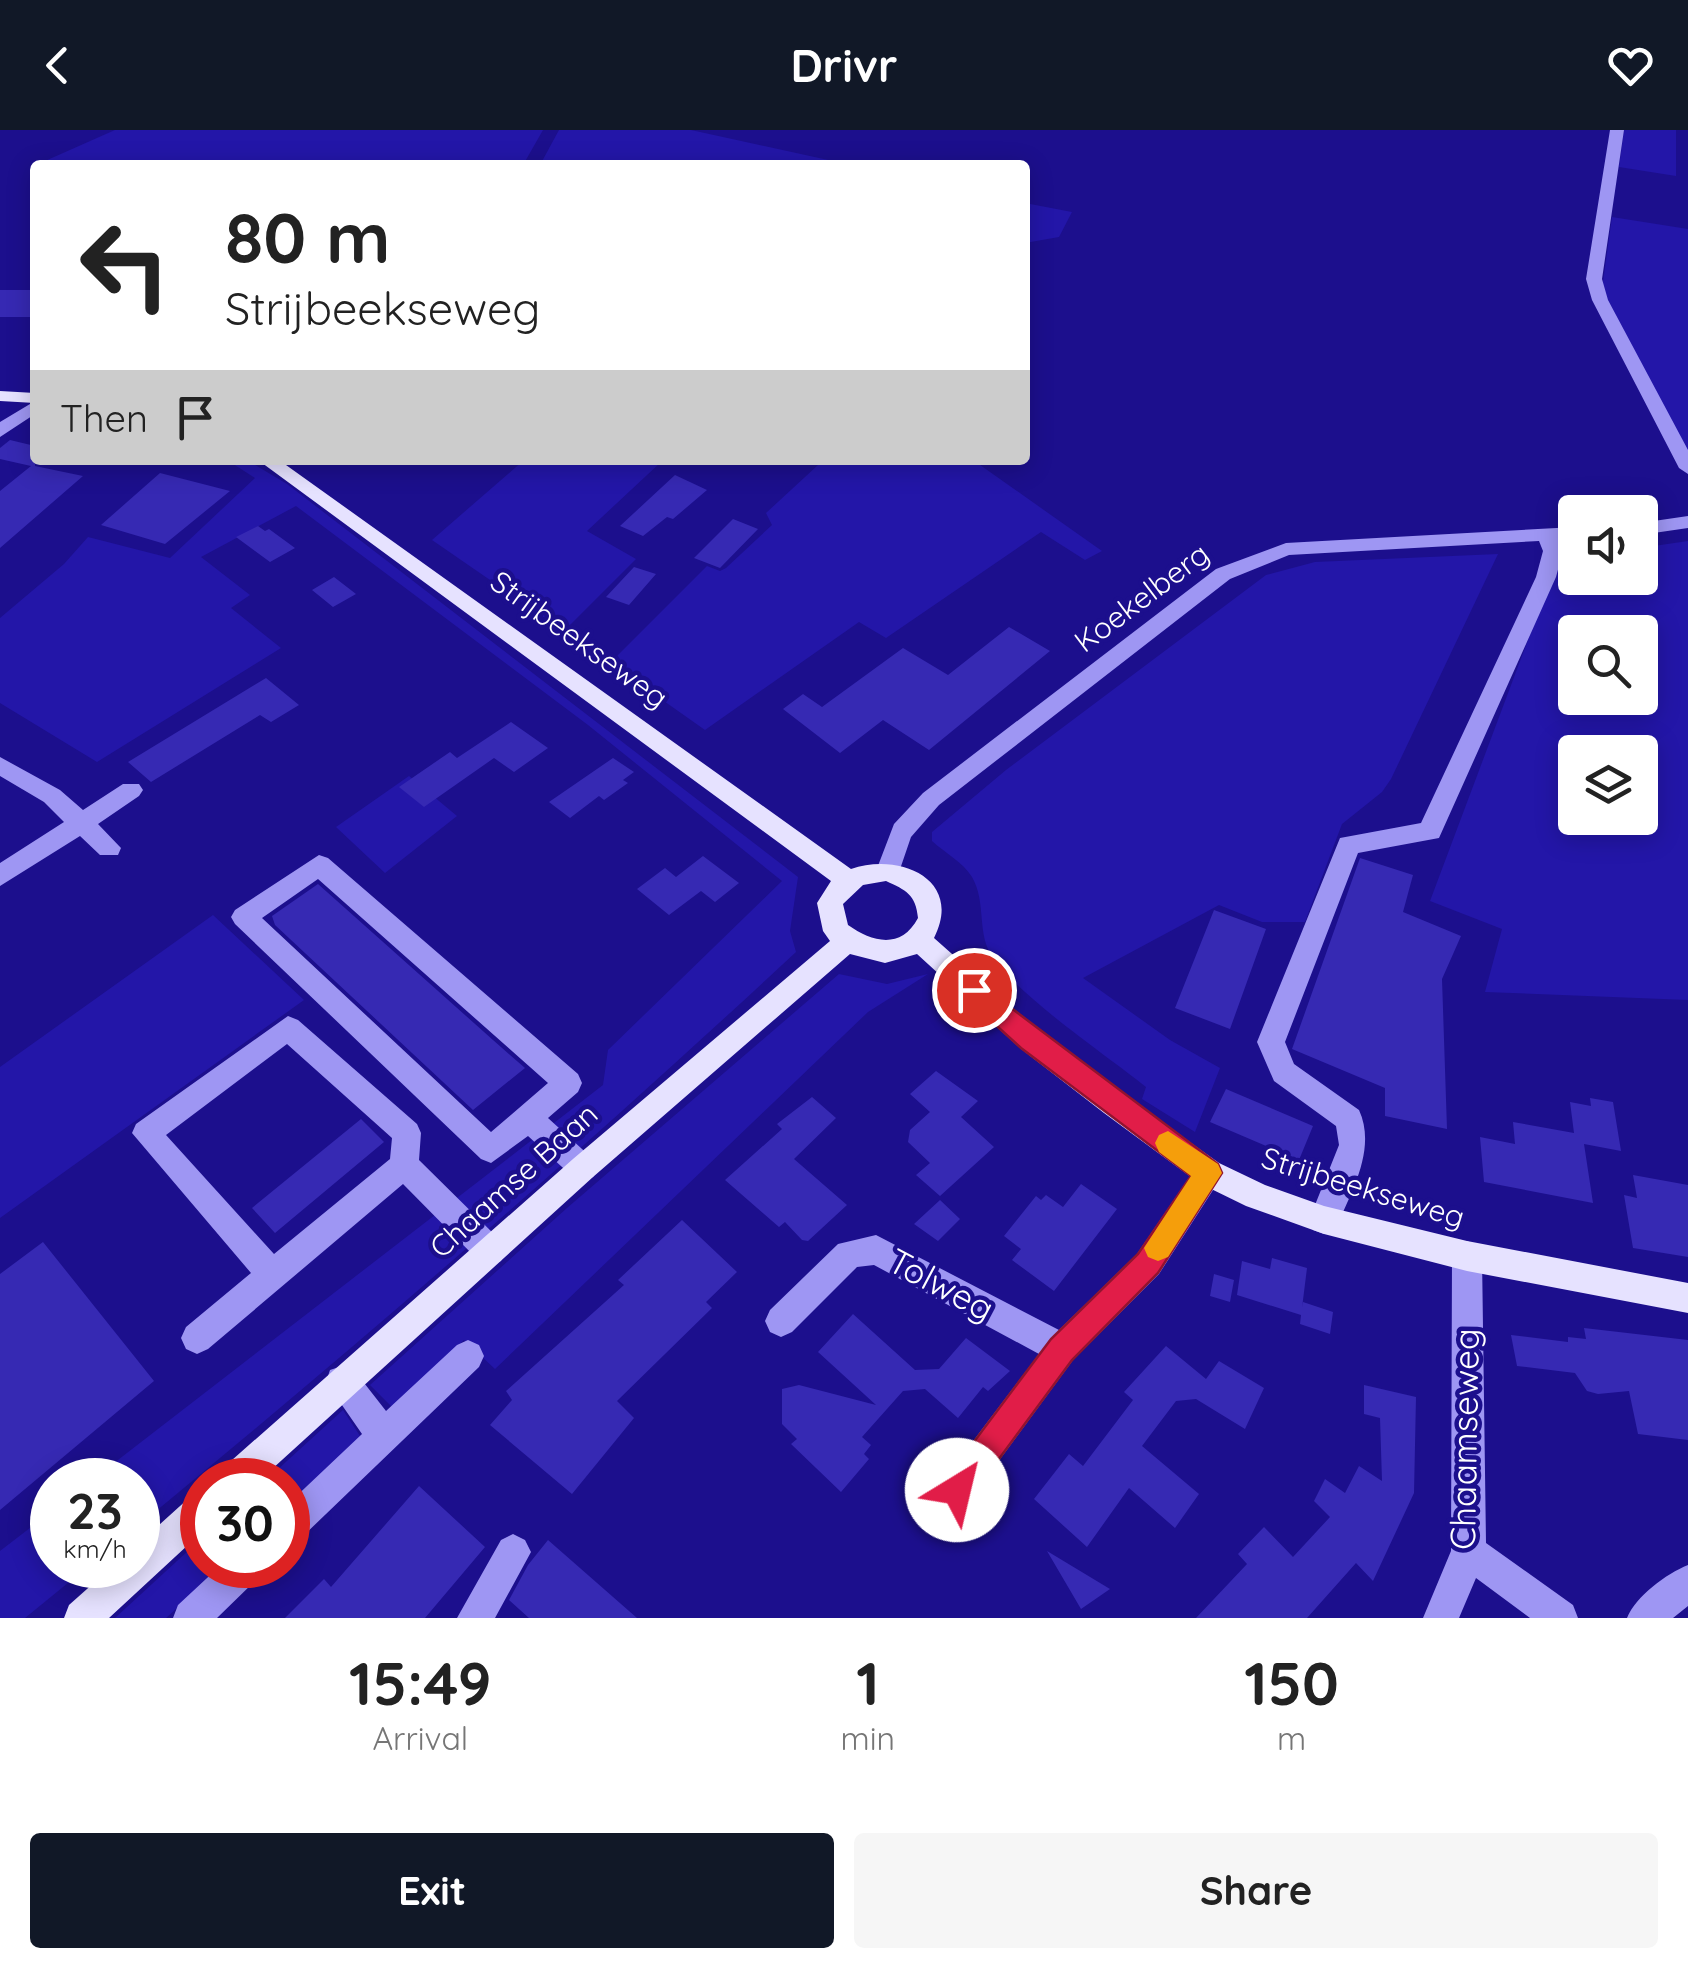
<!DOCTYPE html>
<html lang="en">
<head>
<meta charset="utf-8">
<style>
  body { margin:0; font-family:Quicksand,sans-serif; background:#f6f6f6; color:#222; height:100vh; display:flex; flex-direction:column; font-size:38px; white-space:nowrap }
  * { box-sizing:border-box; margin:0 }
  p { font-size:32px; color:#767676 }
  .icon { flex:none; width:55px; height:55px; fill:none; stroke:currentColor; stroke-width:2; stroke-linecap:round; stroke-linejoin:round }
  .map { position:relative; height:1488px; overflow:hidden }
  .details { display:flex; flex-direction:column; background:#fff; flex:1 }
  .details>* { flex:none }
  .top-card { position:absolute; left:30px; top:30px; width:1000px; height:305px; border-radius:10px; box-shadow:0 5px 25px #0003; background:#fff; color:#222; overflow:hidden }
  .buttons { position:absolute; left:1558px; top:365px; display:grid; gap:20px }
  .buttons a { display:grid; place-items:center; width:100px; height:100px; border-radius:10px; background:#fff; box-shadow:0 5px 25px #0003; font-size:50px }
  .speed { position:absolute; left:30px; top:1328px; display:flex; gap:20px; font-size:50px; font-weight:700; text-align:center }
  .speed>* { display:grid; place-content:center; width:130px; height:130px; border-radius:50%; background:#fff; box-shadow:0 5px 25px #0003; line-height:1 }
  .speed small { font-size:25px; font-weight:400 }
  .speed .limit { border:15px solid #d22; background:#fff; color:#111 }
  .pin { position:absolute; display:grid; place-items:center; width:85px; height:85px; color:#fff; margin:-42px; border:5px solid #fff; border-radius:50%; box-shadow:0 2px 10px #0007 }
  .me { position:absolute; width:110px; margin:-55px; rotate:36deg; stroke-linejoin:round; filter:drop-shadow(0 0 8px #0008) }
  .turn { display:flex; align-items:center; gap:35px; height:210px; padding:0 30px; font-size:45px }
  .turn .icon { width:130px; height:130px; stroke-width:2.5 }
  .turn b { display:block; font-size:70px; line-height:85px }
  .then { display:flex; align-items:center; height:95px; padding:0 30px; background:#0003; gap:20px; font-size:38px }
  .eta { display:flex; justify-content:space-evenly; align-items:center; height:170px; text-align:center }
  .eta b { font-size:60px; font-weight:700; line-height:70px }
  .primary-button { display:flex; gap:20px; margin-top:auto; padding:20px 30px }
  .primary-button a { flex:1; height:115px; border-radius:10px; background:#111827; color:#fff; font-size:40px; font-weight:700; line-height:115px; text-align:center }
  .primary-button a+a { background:#f6f6f6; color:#222 }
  header { display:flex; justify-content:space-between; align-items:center; height:130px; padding:0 30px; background:#111827; color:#fff; font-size:45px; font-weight:700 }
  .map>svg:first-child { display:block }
  .green { fill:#2316a8; fill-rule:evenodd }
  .building { fill:#3629b3 }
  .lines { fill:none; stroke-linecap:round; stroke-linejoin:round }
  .minor { fill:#9e96f3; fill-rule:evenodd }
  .major { fill:#e6e2ff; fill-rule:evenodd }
  .route { fill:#e11d48; stroke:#92132f; stroke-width:2.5 }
  .slow { fill:#f59e0b }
  .labels { text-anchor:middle; stroke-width:9; stroke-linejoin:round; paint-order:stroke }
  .street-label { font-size:30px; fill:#fff; stroke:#1c0f8d }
  .near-street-label { font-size:35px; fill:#fff; stroke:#1c0f8d }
</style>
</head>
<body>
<header><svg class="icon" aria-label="back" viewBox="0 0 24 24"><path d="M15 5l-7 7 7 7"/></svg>Drivr<svg class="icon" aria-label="heart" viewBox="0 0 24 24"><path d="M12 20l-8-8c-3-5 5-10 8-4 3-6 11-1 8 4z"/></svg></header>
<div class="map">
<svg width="1688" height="1488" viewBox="0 0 1688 1488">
  <rect width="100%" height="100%" fill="#1c0f8d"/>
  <path class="green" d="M115 0H543L523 35H36Z
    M559 0H691L851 35H540Z
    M1624 0H1676V46L1619 37Z
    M1025 73 1072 82 1059 107 1025 113Z
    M1612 87 1688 99V323L1602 159Z
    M227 330H247L287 354 798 747 790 801 796 822C582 1021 363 1211 138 1396V1350H92L603 955 608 920 782 751 588 595 296 376 201 427 250 465 231 478 281 518 97 632 0 573V488L64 434 88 407 170 428 255 348Z
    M524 330H714L661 332 587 401 636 429 564 501 432 410Z
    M845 330H973L1102 421 1085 430 1041 402 886 508 859 492 705 600 610 533 707 436 720 441 726 438 772 395 766 383 818 335Z
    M1688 411V870L1485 862 1502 799 1430 771 1561 422 1575 421V448H1640V418ZM1575 502H1640V568H1575ZM1575 622H1640V688H1575Z
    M1498 424 1391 649 1382 662 1342 694 1305 792H1262L1219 775 1083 848 1170 910 1220 938 1195 1002 1142 969 1146 957C1106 925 1020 867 993 828 976 804 987 773 972 747 963 732 945 723 932 711V702L1006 640 1266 445 1315 432Z
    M409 646 457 686 385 743 336 697Z
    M213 785 304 870 0 1088V937Z
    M839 844 887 854 928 844 868 882 495 1239 464 1210 393 1278 370 1255 567 1078Z
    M343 1280 362 1309 288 1377V1350H266Z
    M52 1381V1435H90L25 1488H0V1421Z
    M202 1408V1435H224L166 1488H115Z"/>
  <path class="building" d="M0 160H35V187H0Z
    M10 310 35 316V336L83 346 0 418V361L31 336 0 329V318Z
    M160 343 230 361 165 414 101 395Z
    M675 345 707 360 673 389 667 387 643 406 620 396Z
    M733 389 758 399 720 438 694 428Z
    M258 396 265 401 269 399 295 418 270 432 236 407Z
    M634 437 656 444 629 475 606 467Z
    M334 447 356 464 333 477 312 460Z
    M1009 497 1050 521 929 620 883 590 840 623 783 579 803 564 822 577 903 518 948 545Z
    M266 548 299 575 271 592 260 585 151 652 128 632Z
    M511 592 548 618 514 642 494 628 424 677 399 657 450 622 457 628Z
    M613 628 634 642 623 650 628 653 604 670 599 666 570 688 549 672Z
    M703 726 739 753 715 772 701 761 669 785 637 759 665 738 676 747Z
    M1360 728 1413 745 1403 782 1461 806 1442 849 1447 999 1385 986V958L1292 919Z
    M318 754 493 910 525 938 473 980 275 795 272 786Z
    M1214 780 1266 799 1230 899 1175 878Z
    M936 941 978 971 961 987 994 1017 940 1066 916 1045 930 1033 908 1012 910 1000 930 982 910 964Z
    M1226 959 1313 996 1299 1030 1210 992Z
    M812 967 836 988 794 1029 847 1075 808 1111 802 1110 785 1092 779 1097 725 1050 782 999 777 994Z
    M1590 968 1613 972 1621 1021 1584 1014 1593 1073 1484 1052 1480 1007 1515 1014 1513 992 1574 1003 1570 972 1591 976Z
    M361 989 384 1012 275 1103 252 1078Z
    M1633 1045 1688 1055V1127L1633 1118 1624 1065 1637 1068Z
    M1081 1054 1117 1079 1054 1161 1012 1130 1021 1119 1004 1106 1036 1066 1041 1070 1046 1065 1063 1077Z
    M940 1070 960 1089 938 1111 914 1094Z
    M682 1090 737 1142 706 1172 712 1178 617 1271 634 1288 572 1364 490 1295 512 1270 506 1261 624 1155 618 1150Z
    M43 1112 154 1251 0 1380V1144Z
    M1272 1128 1307 1138 1302 1178 1303 1172 1333 1182 1330 1204 1300 1194 1301 1185 1237 1165 1242 1131 1270 1139Z
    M1214 1144 1234 1150 1230 1172 1210 1166Z
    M853 1184 915 1240 939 1239 966 1208 1010 1241 988 1261 983 1257 958 1288 925 1259 903 1261 862 1307 871 1315 864 1324 869 1329 841 1362 791 1314 797 1309 782 1294V1259L799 1255 876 1275 818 1222Z
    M1584 1198 1688 1210V1310L1638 1304 1629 1261 1598 1264 1587 1261 1575 1243 1517 1236 1511 1205 1568 1212V1207L1586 1209Z
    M1166 1216 1206 1249 1219 1231 1264 1258 1245 1299 1196 1269 1176 1271 1142 1316 1199 1364 1175 1398 1129 1358 1087 1417 1034 1369 1069 1324 1083 1336 1133 1270 1124 1262Z
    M1364 1255 1416 1267 1414 1363 1373 1451 1356 1433 1307 1488H1196L1247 1434 1238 1424 1264 1397 1293 1427 1330 1387 1314 1371 1325 1349 1345 1363 1359 1336 1382 1351 1380 1288 1364 1284Z
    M419 1356 485 1417 425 1488H285L324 1449 331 1457Z
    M548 1410 637 1488H529L509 1470 528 1435Z
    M1047 1421 1110 1459 1081 1479Z"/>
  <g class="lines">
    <path class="minor" d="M1610 0H1624L1602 149 1608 170 1688 320V344L1679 338 1592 170 1586 149Z
      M35 271V284L0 307V292Z
      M1688 386V398L1640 405V393Z
      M1575 397V409L1559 410 1563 421 1556 447 1439 708 1358 723 1285 912 1294 934 1359 980C1377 1019 1351 1063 1335 1100L1324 1104 1313 1100 1309 1090 1339 1015 1336 996 1274 951 1257 912 1340 708 1421 693 1536 447 1543 421 1539 411 1289 425 1230 449 939 675 911 707 897 748H879L876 741 894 694 923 663 1216 439 1286 413Z
      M0 627 60 660 83 680 123 654H139L143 660 139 666 98 694 121 718 118 725H100L80 706 0 756V733L64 692 44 672 0 646Z
      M319 725 328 728 578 944 582 953 578 962 548 988 593 1029 598 1038 593 1047 583 1051 573 1047 528 1006 491 1033 481 1029 235 794 231 787 235 780ZM318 749 548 953 491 1002 262 788Z
      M288 886 298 890 417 994 421 1003 419 1030 501 1111 505 1121 501 1131 490 1136 479 1131 403 1054 208 1219 197 1224 186 1219 181 1208 186 1197 251 1143 132 1003 136 994ZM287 914 392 1008 390 1029 274 1124 166 1005Z
      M1209 1030 1219 1033 1224 1043 1159 1144 1073 1230 948 1400 936 1405 924 1400 919 1388 924 1376 1039 1224 874 1135 857 1137 792 1202 781 1207 770 1202 765 1191 770 1180 838 1114 876 1105 1059 1200 1137 1124 1199 1033Z
      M1467 1111 1478 1116 1482 1126 1486 1413 1573 1475 1578 1488H1530L1476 1448 1459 1488H1423L1451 1421 1452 1126 1456 1116Z
      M468 1210 479 1215 484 1226 479 1237 300 1409 288 1414V1374L362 1304 326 1252 330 1240 342 1236 354 1240 386 1281 457 1215Z
      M513 1404 525 1410 531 1422 495 1488H457L501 1410Z
      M221 1435H265L259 1447 217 1488H173L178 1475Z
      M1688 1435V1476L1673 1488H1627C1636 1466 1666 1444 1688 1435Z"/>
    <path class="major" d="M0 261 35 263V273L0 271Z
      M258 330H279L851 739C899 722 964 749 934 808L1040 902 1124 965 1219 1033 1265 1055 1324 1076 1467 1111 1688 1153V1183L1467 1141 1324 1104 1246 1076 1199 1053 1104 983 1020 918 917 824 885 833 850 824 593 1047 260 1350H218L223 1338 573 1029 830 811 823 801 817 773 831 751ZM886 751C906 760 916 765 918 788 901 820 872 812 848 795L843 774 863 755Z
      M202 1362V1402L109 1488H64L69 1475 114 1435H138V1414L190 1367Z"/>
  </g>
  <path class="route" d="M974 850 1218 1034 1222 1043 1158 1143 1072 1230 968 1371 957 1376 946 1371 942 1360 946 1349 1051 1209 1138 1124 1191 1046 1021 918 965 867 962 860 965 853Z"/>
  <path class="slow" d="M1168 1001 1218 1034 1222 1043 1168 1127 1158 1131 1148 1127 1144 1118 1191 1046 1159 1022 1155 1013 1159 1005Z"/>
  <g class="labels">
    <g class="street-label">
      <text transform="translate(1142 468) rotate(-37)" y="10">Koekelberg</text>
      <text transform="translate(579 510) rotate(36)" y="10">Strijbeekseweg</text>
      <text transform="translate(514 1051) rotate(-42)" y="10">Chaamse Baan</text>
      <text transform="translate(1363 1058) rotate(17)" y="10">Strijbeekseweg</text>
    </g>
    <g class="near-street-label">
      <text transform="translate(941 1155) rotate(28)" y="12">Tolweg</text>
      <text transform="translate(1465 1309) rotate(-89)" y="12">Chaamseweg</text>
    </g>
  </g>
</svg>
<div class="buttons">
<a><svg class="icon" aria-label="sound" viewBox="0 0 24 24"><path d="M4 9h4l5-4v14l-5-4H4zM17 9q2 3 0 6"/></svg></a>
<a><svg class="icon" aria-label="search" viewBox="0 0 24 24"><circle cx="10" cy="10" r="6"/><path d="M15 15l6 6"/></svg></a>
<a><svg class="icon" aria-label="layers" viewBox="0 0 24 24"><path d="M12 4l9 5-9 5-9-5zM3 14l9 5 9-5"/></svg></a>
</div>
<div class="speed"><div>23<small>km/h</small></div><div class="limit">30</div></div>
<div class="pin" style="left:974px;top:860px;background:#d93025"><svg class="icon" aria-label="arrive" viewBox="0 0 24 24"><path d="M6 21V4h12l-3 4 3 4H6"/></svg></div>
<svg class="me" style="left:957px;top:1360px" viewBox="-20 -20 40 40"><circle r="19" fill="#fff"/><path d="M0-13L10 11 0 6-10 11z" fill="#e11d48"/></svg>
<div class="top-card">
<div class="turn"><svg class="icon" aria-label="left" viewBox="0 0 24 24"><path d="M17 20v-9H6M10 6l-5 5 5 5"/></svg><div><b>80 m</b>Strijbeekseweg</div></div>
<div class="then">Then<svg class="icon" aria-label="arrive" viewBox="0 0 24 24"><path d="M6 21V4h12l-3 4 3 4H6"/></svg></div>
</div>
</div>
<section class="details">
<div class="eta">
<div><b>15:49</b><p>Arrival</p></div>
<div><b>1</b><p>min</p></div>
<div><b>150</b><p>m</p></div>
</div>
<div class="primary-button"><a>Exit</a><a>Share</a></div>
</section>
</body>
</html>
